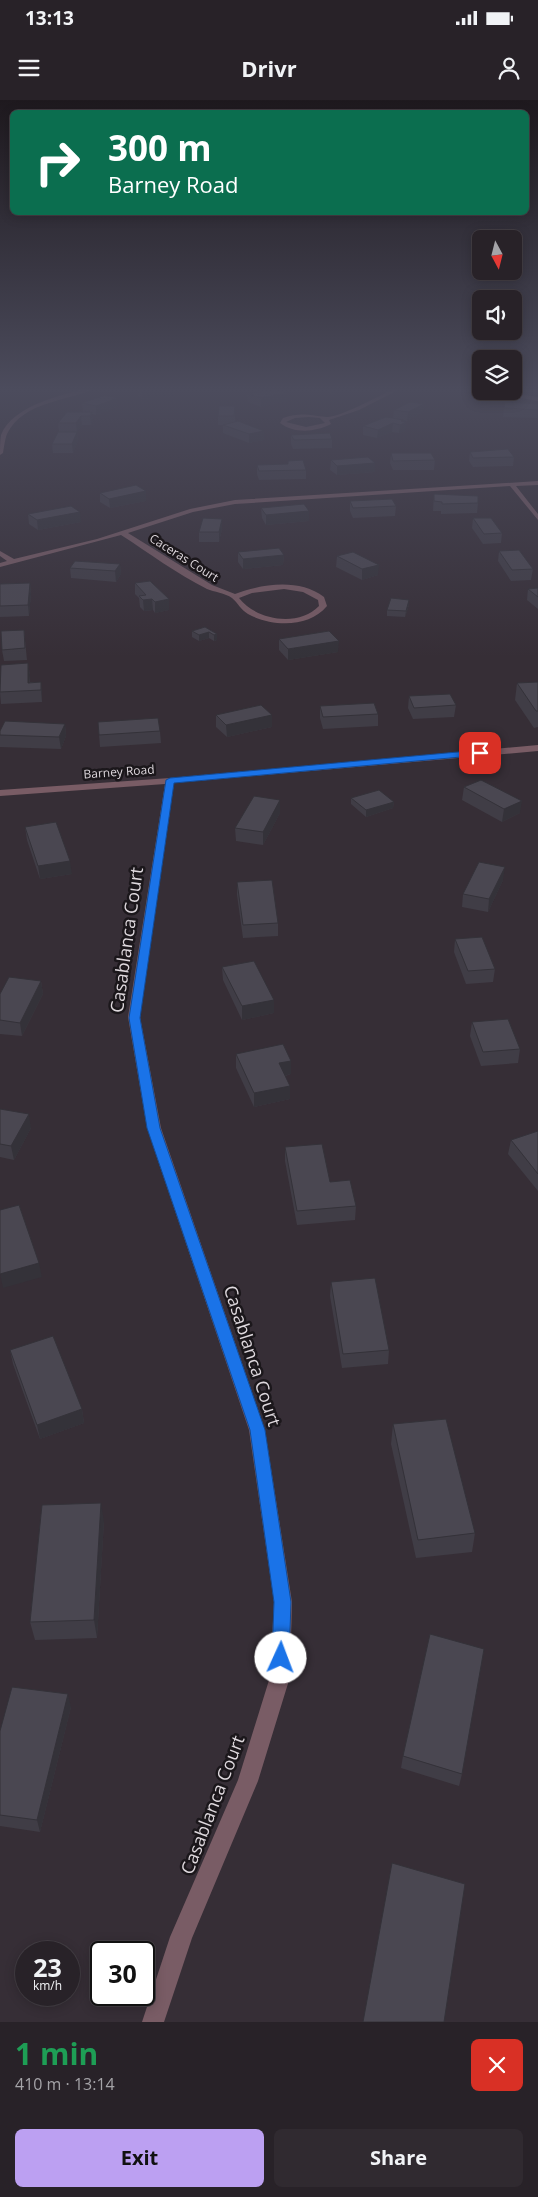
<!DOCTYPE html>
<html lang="en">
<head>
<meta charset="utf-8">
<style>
  body { margin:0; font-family:"Open Sans",sans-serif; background:#302a30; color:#f1f3f6; height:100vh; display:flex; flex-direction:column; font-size:19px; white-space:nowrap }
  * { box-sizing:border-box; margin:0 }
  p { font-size:16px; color:#a5a4a8 }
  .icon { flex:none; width:28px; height:28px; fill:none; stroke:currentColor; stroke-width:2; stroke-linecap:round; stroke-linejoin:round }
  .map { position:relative; height:1922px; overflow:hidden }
  .panel { display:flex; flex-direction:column; background:#282228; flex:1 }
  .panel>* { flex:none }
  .guide { position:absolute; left:10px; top:10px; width:519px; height:105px; border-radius:8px; box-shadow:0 2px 12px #0003,0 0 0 1px #443f45; background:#0b6e4f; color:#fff; overflow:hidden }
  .needle { width:32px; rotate:173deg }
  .tools { position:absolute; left:472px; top:130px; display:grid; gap:10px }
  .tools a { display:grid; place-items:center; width:50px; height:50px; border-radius:8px; background:#282228; box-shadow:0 2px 12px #0003,0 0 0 1px #443f45; font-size:25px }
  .speed { position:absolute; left:15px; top:1841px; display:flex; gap:10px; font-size:25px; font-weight:700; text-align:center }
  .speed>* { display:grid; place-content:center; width:65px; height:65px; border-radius:50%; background:#282228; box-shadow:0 2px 12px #0003,0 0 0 1px #443f45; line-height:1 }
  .speed small { font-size:12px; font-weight:400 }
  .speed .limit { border:2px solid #111; border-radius:8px; background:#fff; color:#111 }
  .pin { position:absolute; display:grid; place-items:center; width:42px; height:42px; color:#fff; margin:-21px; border-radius:10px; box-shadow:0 2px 8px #0006 }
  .me { position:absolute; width:55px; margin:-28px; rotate:2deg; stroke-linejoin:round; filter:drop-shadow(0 0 4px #0008) }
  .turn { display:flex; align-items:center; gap:18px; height:105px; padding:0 15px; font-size:22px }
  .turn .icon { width:65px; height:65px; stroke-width:2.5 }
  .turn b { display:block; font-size:35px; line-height:42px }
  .round { display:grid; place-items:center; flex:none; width:52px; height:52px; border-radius:8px; background:#302a30 }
  .head { display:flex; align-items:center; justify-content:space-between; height:85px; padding:0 15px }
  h1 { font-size:30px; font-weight:700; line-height:38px; color:#1e9e55 }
  .cta { display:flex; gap:10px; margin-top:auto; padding:10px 15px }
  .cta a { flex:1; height:58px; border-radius:8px; background:#bca0f2; color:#111; font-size:20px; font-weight:700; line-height:58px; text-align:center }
  .cta a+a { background:#302a30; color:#f1f3f6 }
  .status { display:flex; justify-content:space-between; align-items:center; height:35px; padding:0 25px; background:#282228; direction:ltr }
  .status svg { height:14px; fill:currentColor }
  header { display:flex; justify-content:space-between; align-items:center; height:65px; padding:0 15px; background:#282228; font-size:22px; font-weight:700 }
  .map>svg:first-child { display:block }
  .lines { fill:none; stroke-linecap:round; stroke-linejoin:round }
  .street { fill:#795c65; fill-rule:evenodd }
  .wall { fill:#403d46 }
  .shaded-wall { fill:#343239 }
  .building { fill:#4a4751; stroke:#343239 }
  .route { fill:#1a73e8; stroke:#114b97 }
  .labels { text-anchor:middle; stroke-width:5; stroke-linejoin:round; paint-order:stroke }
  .far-street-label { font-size:12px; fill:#ded8dd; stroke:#1b171b }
  .near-street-label { font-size:18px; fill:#ded8dd; stroke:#1b171b }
</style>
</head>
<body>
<div class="status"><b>13:13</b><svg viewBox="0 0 49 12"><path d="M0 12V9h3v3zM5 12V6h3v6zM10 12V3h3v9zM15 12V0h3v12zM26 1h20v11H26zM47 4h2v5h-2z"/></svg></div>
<header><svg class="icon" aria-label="menu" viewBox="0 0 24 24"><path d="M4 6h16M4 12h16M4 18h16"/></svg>Drivr<svg class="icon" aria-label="person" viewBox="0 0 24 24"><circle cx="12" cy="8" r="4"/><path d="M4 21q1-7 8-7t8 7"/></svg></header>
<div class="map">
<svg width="538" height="1922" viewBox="0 0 538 1922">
  <rect width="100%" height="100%" fill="#362e36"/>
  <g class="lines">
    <path class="street" d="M88 288H97C69 301 23 301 7 334 5 339 4 347 3 353L0 355C0 349 0 341 1 335 12 306 61 295 88 288Z
      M395 288H402L359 310 329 320 331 324C316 332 294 334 280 323L283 318C301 312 308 315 326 317 336 319 384 294 395 288ZM309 317 320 318 325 323 306 327 286 322 295 318Z
      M462 288 481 289V291H496L538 297V301Z
      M538 381V385L516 386 538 414V420L510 386 235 404 193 412 128 433 212 485 235 494C262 484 299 478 324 497L327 506C309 528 272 527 248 514 241 510 238 503 232 498 225 493 214 492 207 489 177 474 149 453 121 435L0 467V463L7 461 0 456V451L14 459 97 439 190 409 235 400ZM284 489 303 492 318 500 319 506C299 527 257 521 239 498L252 493Z
      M538 645V651L174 683 140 917 161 1028 265 1330 292 1502 290 1577 258 1681 192 1838 164 1922H142L170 1837 238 1680 270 1577 274 1502 249 1330 147 1028 128 917 165 684 0 696V690L170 678Z"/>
  </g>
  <path class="wall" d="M138 288H175V296L142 299 138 295Z
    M317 288H345V292L331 294Z
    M287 293V301L261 307 248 302 247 294Z
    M82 303 119 306 96 315 92 314 93 321 91 325H82L77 332H59L58 323 83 312Z
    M424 304 423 312 407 321 398 319 403 320 405 331 399 333 392 332 377 338 363 335V326L393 318 394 310Z
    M235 306V322L264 340 249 343 223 333V325H218V316Z
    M504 308H538L537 318 503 317Z
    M77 332 78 341 73 353H53L52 344Z
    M291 335 332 339V348L293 349 291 344Z
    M470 352 514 357 513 366 473 367 469 361Z
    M391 353 435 360 434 370H393L390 363Z
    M331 360 375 363V372L337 375 330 370Z
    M288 361 306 370V379L259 380 257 374V365L288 364Z
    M100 393 146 401 110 408 100 402Z
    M434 394 478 403 477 413 441 414V411H433Z
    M350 401 396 406 395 416 353 418 350 411Z
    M261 408 309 421 266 425 262 418Z
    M28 414 81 422 38 430 29 424Z
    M473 418 502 433 501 443 483 444 472 428Z
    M222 419V429L219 442H199V432Z
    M499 451 533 469 531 480 511 481 498 461Z
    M238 452 284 455 283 465 243 469 238 462Z
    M337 456 378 475 362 480 336 467Z
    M120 464 121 474 116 482 71 478 70 468Z
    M30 483 31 494 29 516 0 517V484Z
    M135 483 169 499V510L155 513 153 510 144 511 140 507 139 498 135 494Z
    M538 488V509L527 500 528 489Z
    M409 505 405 517 387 516V510Z
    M205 527 217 534V540L214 541 209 538 199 541 192 537V531Z
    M24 530 27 560 4 561 2 550Z
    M279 539 338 552 288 560 279 550Z
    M28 563 30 575V582H41L42 594V602L1 604 0 592Z
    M538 582V627L534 628 515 600 517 583Z
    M409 596 456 605 454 617 413 619 408 608Z
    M320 606 378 614V626L323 629 320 618Z
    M216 615 272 627 227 637 216 627Z
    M98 622 160 631 161 643 100 647Z
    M65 624 66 636 61 649 0 647V631Z
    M464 687 520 713 502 722 462 700Z
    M351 698 394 702 393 708 366 717 351 704Z
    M280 713 263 745 236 741 235 728Z
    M25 727 72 774 40 779 27 740Z
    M503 780 488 812 462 807 463 794Z
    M237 782 278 823V836L243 838 237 795Z
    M455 839 495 869 493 882 466 884 454 852Z
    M222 867 274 913 242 920 223 880Z
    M41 881 43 894 22 936 0 934V894Z
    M472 922 520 949 518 963 481 966 470 936Z
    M236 954 291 961V974L285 976 290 999 254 1007 236 968Z
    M0 1009 31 1028 14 1060 0 1057Z
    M538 1031V1091L508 1054 511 1040Z
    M285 1047 330 1082 356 1106 355 1120 297 1125 285 1061Z
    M331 1182 389 1250 388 1264 342 1268 330 1196Z
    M10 1250 82 1309 84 1323 40 1339 13 1264Z
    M393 1324 475 1433 472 1452 416 1458 391 1344Z
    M104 1421 97 1538 35 1540 30 1522Z
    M71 1607 40 1732 0 1726V1631Z
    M403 1656 462 1674 459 1686 401 1668Z"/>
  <path class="shaded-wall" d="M167 288H175V296L142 299V291Z
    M202 288H235V291L202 293Z
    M331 288H345V292L331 294Z
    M287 293V301L261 307V298Z
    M118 298 119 306 96 315V306Z
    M424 304 423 312 407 321 408 312Z
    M92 312 93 321 91 325 90 316Z
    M81 316 82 325 77 332 76 323Z
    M403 320V323L406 322 405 331 399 333 400 325 401 321Z
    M393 323 392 332 377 338 378 330Z
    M264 331V340L249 343V334Z
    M77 332 78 341 73 353 72 344Z
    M375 363V372L337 375V366Z
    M146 391V401L110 408 109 399Z
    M309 411V421L266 425V415Z
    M80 412 81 422 38 430 37 420Z
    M222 419V429L219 442V432Z
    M284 455 283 465 243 469V459Z
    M120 464 121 474 116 482 115 471Z
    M379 465 378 475 362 480V469Z
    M30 483 31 494 29 516 28 505Z
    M152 499 153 510 144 511 143 500Z
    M169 499V510L155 513V502Z
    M409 500V505L405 517 406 511Z
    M209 532V538L199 541V535Z
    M217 534V540L214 541V535Z
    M339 541 338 552 288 560V549Z
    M28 563 30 575 29 591 28 583Z
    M41 582 42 594V602L41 590Z
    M272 615V627L227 637 226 625Z
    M65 624 66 636 61 649 59 637Z
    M280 700V713L263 745V732Z
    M522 701 520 713 502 722 504 709Z
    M394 702 393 708 366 717V710Z
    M70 761 72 774 40 779 38 766Z
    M505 767 503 780 488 812 489 799Z
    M41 881 43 894 22 936 20 923Z
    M274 900V913L242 920V906Z
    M291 961V974L279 977V963Z
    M290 986V999L254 1007V993Z
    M29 1014 31 1028 14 1060 11 1046Z
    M39 1163 42 1177 3 1188 0 1174Z
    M82 1309 84 1323 40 1339 37 1325Z
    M101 1403 104 1421 97 1538 94 1520Z
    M68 1594 71 1607 40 1732 37 1720Z"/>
  <path class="building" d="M140 288H167L142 291Z
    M277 289 287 293 261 298 247 294Z
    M105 295 118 298 96 306 82 303Z
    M410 302 424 304 408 312 394 310Z
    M505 302 538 304V310L504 308Z
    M219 306H235L234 316H218Z
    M67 312H92L90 316H81L76 323H58Z
    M386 317 403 320 401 321 406 322 400 325 393 323 378 330 363 326Z
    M238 321 264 331 249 334 223 325Z
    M58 332H77L72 344H52Z
    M330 333 332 339 294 340 291 335Z
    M508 349 514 357 473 358 470 352Z
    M391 353H431L435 360 393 361Z
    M368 357 375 363 337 366 331 360Z
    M303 360 306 370 259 371 257 365 288 364V361Z
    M136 385 146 391 109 399 100 393Z
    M434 394 478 396V403L442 404V402L434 401Z
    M392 399 396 406 353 408 350 401Z
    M304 404 309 411 266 415 261 408Z
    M71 406 80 412 37 420 28 414Z
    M203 418 222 419 219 432H199Z
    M473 418H491L502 433 484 434Z
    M279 448 284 455 243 459 238 452Z
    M519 450 533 469 512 470 499 451Z
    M353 452 379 465 362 469 337 456Z
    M75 461 120 464 115 471 70 468Z
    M150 481 169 499 155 502 152 499 143 500 139 496 146 495 135 483Z
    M30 483 28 505 0 506V484Z
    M538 488V497L528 489Z
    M391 498 409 500 406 511 387 510Z
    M205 527 217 534 214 535 209 532 199 535 192 531Z
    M24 530 25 548 2 550 1 531Z
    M329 531 339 541 288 549 279 539Z
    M28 563V583L41 582V590L0 592 1 565Z
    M538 582V611H536L517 583Z
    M450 594 456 605 414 608 409 596Z
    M374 603 378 614 323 617 320 606Z
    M261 605 272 615 226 625 216 615Z
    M158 618 160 631 99 635 98 622Z
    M5 621 65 624 59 637 0 635V631Z
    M481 680 522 701 504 709 464 687Z
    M379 690 394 702 366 710 351 698Z
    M254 696 280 700 263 732 235 728Z
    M56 722 70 761 38 766 25 727Z
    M479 762 505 767 489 799 463 794Z
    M272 780 278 823 243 825 237 782Z
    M482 837 495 869 468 871 455 839Z
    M254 861 274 900 242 906 222 867Z
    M9 877 41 881 20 923 0 920V894Z
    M508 919 520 949 483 952 472 922Z
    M283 944 291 961 279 963 290 986 254 993 236 954Z
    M0 1009 29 1014 11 1046 0 1044Z
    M538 1031V1074L511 1040Z
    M322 1044 330 1082 350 1080 356 1106 297 1111 285 1047Z
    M19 1105 39 1163 0 1174V1110Z
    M375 1178 389 1250 343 1254 331 1182Z
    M53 1236 82 1309 37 1325 10 1250Z
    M446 1319 475 1433 418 1440 393 1324Z
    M101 1403 94 1520 30 1522 42 1405Z
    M430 1534 484 1549 462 1674 403 1656Z
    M12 1587 68 1594 37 1720 0 1715V1631Z
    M392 1763 465 1784 444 1922H363Z"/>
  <linearGradient id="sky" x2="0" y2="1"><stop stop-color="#1e191e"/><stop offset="0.52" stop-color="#4c4c5d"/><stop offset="1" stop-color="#4c4c5d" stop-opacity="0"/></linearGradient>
  <rect width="538" height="557" fill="url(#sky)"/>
  <path class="route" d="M480 650 484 653 483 655 174 683 140 918 160 1028 265 1330 291 1502 289 1558 287 1564 281 1567 275 1564 272 1558 274 1502 250 1330 147 1028 129 918 166 680 170 678Z"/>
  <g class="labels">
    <g class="far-street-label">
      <text transform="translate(184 458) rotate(32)" y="4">Caceras Court</text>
      <text transform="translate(119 672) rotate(-4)" y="4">Barney Road</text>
    </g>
    <g class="near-street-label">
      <text transform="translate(127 840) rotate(-82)" y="6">Casablanca Court</text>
      <text transform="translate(252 1256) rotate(72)" y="6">Casablanca Court</text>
      <text transform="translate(213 1705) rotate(-69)" y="6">Casablanca Court</text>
    </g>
  </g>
</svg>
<div class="tools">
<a><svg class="needle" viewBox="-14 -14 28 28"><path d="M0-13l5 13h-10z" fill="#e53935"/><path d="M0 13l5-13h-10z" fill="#a5a4a8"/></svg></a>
<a><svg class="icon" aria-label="sound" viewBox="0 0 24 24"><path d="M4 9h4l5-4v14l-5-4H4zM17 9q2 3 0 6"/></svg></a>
<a><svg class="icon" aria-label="layers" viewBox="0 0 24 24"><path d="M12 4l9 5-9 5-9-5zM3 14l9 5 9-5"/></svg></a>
</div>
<div class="speed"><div>23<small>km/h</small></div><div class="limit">30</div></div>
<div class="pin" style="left:480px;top:653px;background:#d93025"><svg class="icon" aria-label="arrive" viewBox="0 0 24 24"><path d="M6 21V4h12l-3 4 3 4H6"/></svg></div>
<svg class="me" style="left:281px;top:1558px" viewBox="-20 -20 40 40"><circle r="19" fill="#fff"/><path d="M0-13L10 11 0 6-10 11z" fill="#1a73e8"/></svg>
<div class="guide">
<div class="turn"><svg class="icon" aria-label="right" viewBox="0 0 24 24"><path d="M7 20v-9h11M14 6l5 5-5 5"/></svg><div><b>300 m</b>Barney Road</div></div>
</div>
</div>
<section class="panel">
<div class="head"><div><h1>1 min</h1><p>410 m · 13:14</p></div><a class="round" style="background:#d93025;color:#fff"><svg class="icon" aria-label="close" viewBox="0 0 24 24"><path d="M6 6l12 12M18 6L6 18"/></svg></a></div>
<div class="cta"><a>Exit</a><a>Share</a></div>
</section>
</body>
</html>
